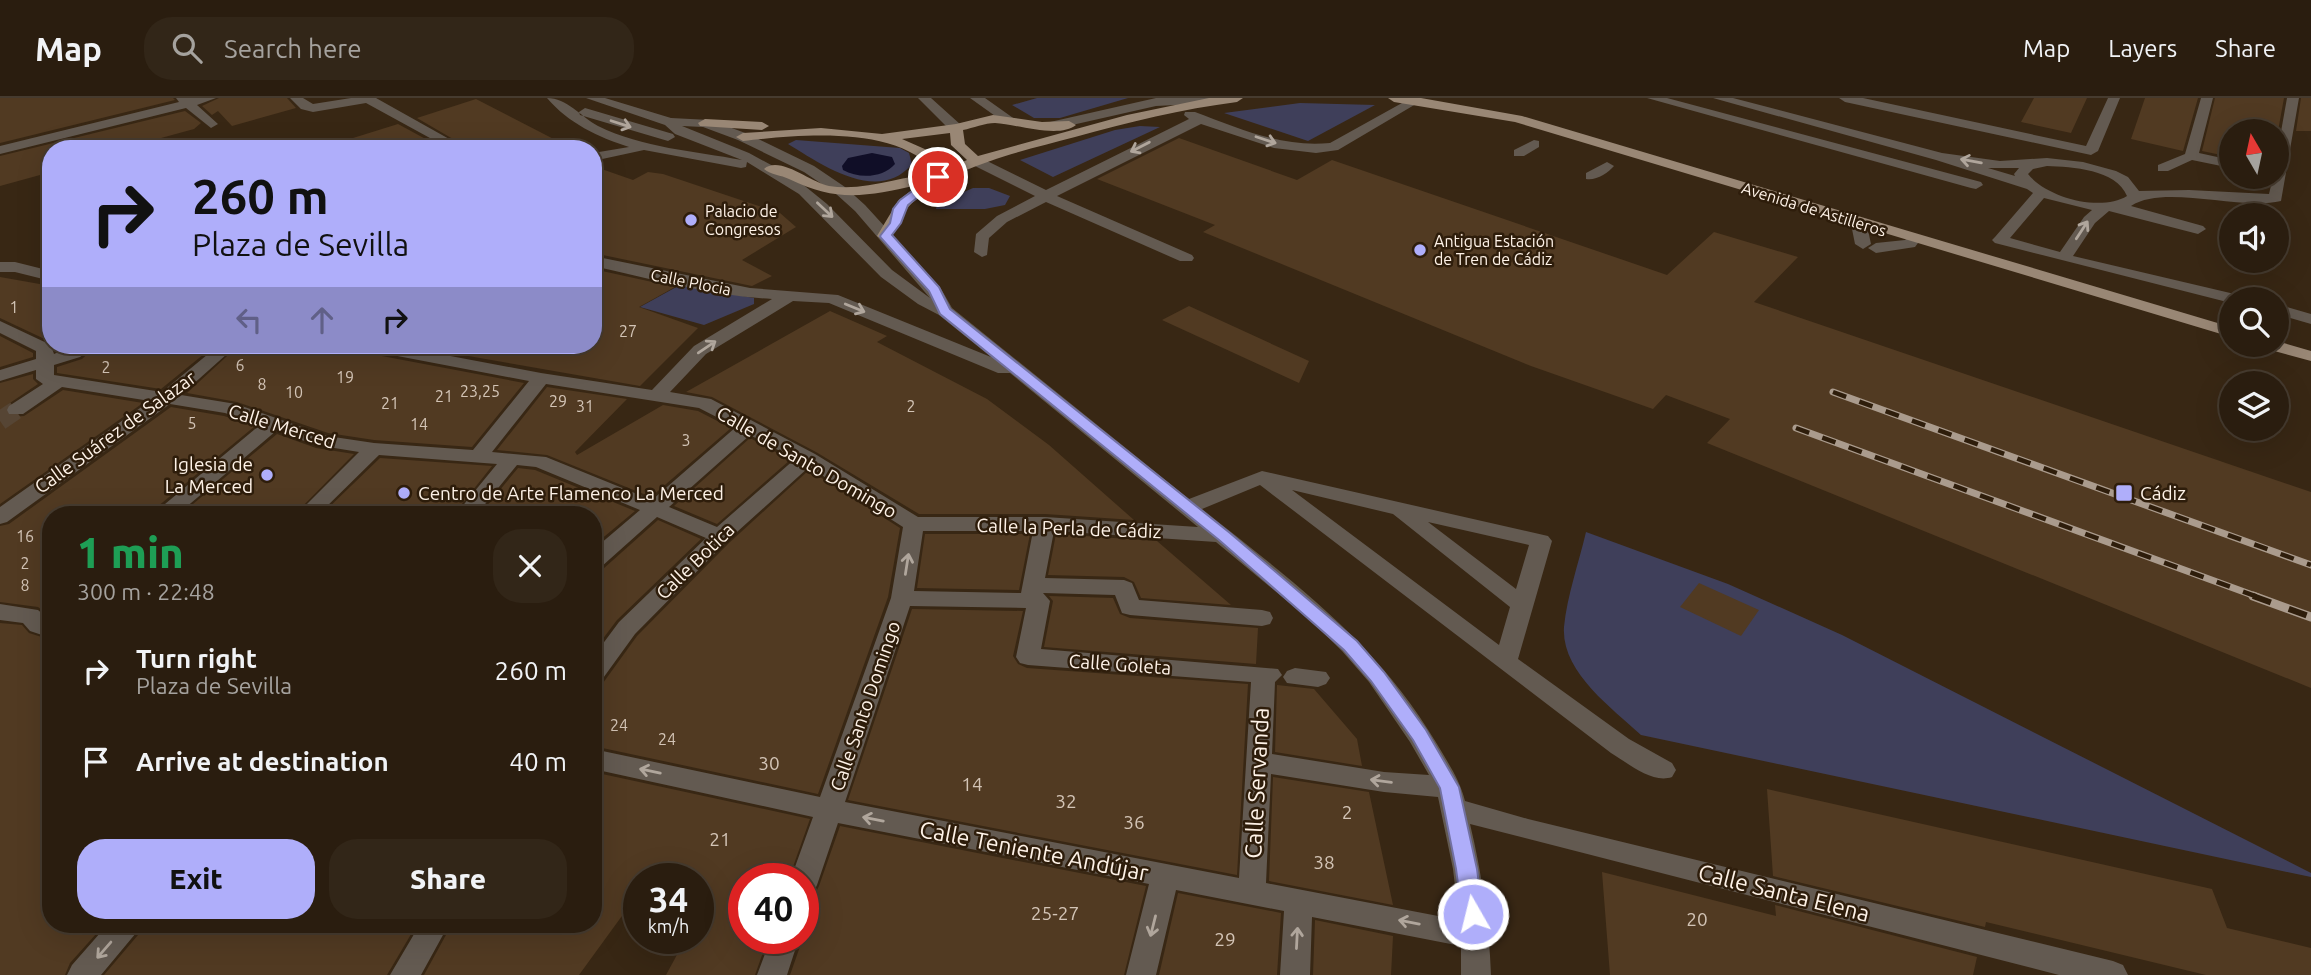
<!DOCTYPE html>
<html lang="en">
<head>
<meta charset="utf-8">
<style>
  body { margin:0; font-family:Ubuntu,sans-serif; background:#322618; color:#f1f3f6; height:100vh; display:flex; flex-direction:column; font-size:26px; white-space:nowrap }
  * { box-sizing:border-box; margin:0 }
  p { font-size:23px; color:#a5a29e }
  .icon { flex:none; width:38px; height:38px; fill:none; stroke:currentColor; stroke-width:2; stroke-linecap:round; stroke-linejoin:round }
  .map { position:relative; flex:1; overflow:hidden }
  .details { position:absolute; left:42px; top:408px; width:560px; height:427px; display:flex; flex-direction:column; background:#2a1d0f; border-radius:28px; box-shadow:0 7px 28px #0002,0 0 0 2px #463b2f }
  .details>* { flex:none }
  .top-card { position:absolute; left:42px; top:42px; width:560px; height:214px; border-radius:28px; box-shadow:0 7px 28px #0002,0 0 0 2px #463b2f; background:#afaefa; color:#111; overflow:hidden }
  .needle { width:46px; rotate:351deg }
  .buttons { position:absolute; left:2219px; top:21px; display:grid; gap:14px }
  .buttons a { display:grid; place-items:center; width:70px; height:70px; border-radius:50%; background:#2a1d0f; box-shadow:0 7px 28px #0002,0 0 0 2px #463b2f; font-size:35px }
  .speed { position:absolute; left:623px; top:765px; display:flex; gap:14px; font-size:35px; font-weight:700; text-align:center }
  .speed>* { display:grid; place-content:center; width:91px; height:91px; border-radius:50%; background:#2a1d0f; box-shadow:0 7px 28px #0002,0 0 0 2px #463b2f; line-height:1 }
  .speed small { font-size:18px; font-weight:400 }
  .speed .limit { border:10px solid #d22; background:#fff; color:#111 }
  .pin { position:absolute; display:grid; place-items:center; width:60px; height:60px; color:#fff; margin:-30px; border:4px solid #fff; border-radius:50%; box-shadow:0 2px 7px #0007 }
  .me { position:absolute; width:77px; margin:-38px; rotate:352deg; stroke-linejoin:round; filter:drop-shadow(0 0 5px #0008) }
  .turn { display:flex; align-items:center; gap:24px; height:147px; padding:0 35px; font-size:32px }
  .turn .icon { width:91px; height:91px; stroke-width:2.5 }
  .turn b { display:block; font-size:49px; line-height:60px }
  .lanes { display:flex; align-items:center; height:66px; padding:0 35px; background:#0003; justify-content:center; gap:35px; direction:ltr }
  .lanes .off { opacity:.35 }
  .round { display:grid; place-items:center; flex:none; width:74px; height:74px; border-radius:28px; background:#322618 }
  .overview { display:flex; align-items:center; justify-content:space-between; height:119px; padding:0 35px }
  h1 { font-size:42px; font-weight:800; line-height:52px; color:#1e9e55 }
  .button { display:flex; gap:14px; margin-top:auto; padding:14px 35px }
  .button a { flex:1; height:80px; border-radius:28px; background:#afaefa; color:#111; font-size:28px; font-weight:800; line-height:80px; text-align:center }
  .button a+a { background:#322618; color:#f1f3f6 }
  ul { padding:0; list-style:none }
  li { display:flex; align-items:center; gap:21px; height:91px; padding:0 35px }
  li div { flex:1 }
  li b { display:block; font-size:26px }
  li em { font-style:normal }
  header { display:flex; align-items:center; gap:42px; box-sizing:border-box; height:98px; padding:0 35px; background:#2a1d0f; border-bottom:2px solid #463b2f }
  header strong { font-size:33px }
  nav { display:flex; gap:38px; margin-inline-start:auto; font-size:24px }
  .search { width:490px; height:63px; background:#322618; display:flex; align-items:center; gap:18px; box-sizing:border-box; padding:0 24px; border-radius:28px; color:#a5a29e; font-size:26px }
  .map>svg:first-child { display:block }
  .green { fill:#3f3f5a }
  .water { fill:#100e27 }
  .building { fill:#513a22 }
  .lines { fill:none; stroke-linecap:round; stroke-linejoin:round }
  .minor-tunnel { stroke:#564534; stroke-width:19; stroke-dasharray:19 10; stroke-linecap:butt }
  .minor { fill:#635a51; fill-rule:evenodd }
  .major { fill:#998775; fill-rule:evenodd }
  .rail-far1-casing { stroke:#aa9b8d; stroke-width:7 }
  .rail-casing { stroke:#aa9b8d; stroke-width:9 }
  .rail-far1 { stroke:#2e1d0b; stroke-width:4.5; stroke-dasharray:14; stroke-linecap:butt }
  .rail { stroke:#2e1d0b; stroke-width:6; stroke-dasharray:19; stroke-linecap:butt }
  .oneway { stroke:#b0a69c }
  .route { fill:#afaefa; stroke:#7271a2; stroke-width:2 }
  .poi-dot { fill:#afaefa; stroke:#2e1d0b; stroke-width:2.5 }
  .labels { text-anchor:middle; stroke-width:5; stroke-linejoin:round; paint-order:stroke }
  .far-street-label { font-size:16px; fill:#fef2e7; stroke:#2e1d0b }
  .far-poi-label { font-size:16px; fill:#fef2e7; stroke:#2e1d0b; text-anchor:start }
  .number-label { font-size:16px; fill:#d3c4b6 }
  .street-label { font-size:19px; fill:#fef2e7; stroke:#2e1d0b }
  .poi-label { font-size:19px; fill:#fef2e7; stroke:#2e1d0b; text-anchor:start }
  .near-number-label { font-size:19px; fill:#d3c4b6 }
  .near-street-label { font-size:23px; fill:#fef2e7; stroke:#2e1d0b }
</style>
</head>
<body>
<header>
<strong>Map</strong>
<div class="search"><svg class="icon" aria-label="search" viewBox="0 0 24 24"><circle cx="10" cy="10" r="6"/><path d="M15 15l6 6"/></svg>Search here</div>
<nav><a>Map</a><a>Layers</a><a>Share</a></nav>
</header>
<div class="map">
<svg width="2311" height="877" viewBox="0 0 2311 877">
  <rect width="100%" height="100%" fill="#382714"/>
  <path class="green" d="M1037 0H1128L1060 20H1034L1012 7Z
    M1300 5 1375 7 1308 43 1224 15Z
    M1140 28 1160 29 1053 79 1020 62 1115 32Z
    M796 42 900 50 909 55 912 66C878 107 821 66 788 46Z
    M973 90H989L1010 98 1005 107 985 111H936L937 106Z
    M680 187 754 200V206L704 227 640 209Z
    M1586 434 1728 486 1842 537 2311 775V779L1641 637C1612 610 1561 574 1564 529 1567 498 1579 464 1586 434Z"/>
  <path class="water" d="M872 55 892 59 895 66C883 80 859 81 843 72L842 68 848 60Z"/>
  <path class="building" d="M0 0H173L175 2 0 45Z
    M219 0H287L296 10 232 28 218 13 212 17 202 8Z
    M2034 0H2087L2071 35 2021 24Z
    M2145 0H2198L2183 53 2131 41Z
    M2215 0H2284L2278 33H2231V59L2202 53Z
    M2301 0H2311V33H2296Z
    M476 1 573 51H470L417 20Z
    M185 13 201 25 194 31 121 51H51V74L0 88V58Z
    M398 26 444 51H338L337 45Z
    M1179 40 1297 82 1332 62 1667 177 1714 134 1798 159 1754 204 2311 394V590L1707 345 1730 321 1666 297 1653 311 1531 268 1203 134 1215 127 1097 81Z
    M593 68 633 82 648 74 663 76 780 115 796 129 742 162 772 178 752 188 593 155Z
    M593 171 675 189 639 209 698 230 640 288 405 247H593Z
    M0 179 51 188V244L0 220Z
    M1189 208 1309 263 1299 285 1162 222Z
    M830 213 887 238 877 244 987 301 1049 347 1134 422 1045 416H919L816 354 712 299 686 294Z
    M0 238 33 255V259L0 269Z
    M97 247H215L161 291 57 275V269L82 261Z
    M239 247H356L366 255 524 285 472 349 374 342 328 335 237 304 187 295Z
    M33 276V281L38 286 7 307 5 313 9 319 24 318 63 292 143 305 0 406V285Z
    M547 289 627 301 575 354 577 357 663 307 698 313 731 330 651 399 547 357 497 352Z
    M171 309 224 318 255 328 157 409 153 416H51V519L38 509 0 504V428L9 426Z
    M277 336 316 350 354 356 295 416H181Z
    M750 340 790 362 717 426 674 408Z
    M380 360 492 368 454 416H322Z
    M518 370 535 372 635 413 593 448V416H480Z
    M809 372 900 430 888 499 818 696 593 648V588L603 585 637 538 729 445Z
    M658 422 701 441 617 522 593 554V473L603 471Z
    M925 436H1030L1019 492 917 490Z
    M1056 436 1157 443 1231 507 1141 500 1134 484 1124 479 1048 477Z
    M1699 485 1759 512 1741 538 1680 509Z
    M1049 498 1113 500 1120 516 1130 520 1258 530 1256 566 1044 549 1053 503Z
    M912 511 1023 513 1013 558 1018 566 1027 570 1248 586 1237 777 848 702Z
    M0 525 22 527 29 535 51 542V826H105L70 865 65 877H0Z
    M1277 587 1314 591 1357 641 1362 668 1275 654Z
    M593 674 810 721 789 780H744V840H768L755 877H666L685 842 698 844V780H639V813L627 811 579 877H424L452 826H593Z
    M1273 679 1369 694 1393 807 1269 783Z
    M1767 691 2212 791 2227 830 2311 850V877H2206L1986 824 1985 829 1773 778Z
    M840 728 1146 788 1124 877H790L803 840V815L809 800 815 796 819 788Z
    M1602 774 1776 818 1775 807 1977 859 1973 877H1610Z
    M1178 795 1281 815 1277 877H1159Z
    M1315 822 1393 838 1391 877H1313Z
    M142 826H417L387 877H104L138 837Z"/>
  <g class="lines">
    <path class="minor-tunnel" d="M0 323 16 312"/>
    <path class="minor" d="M176 0H216L197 7 218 26 211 30 186 10 0 56V48L179 4Z
      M290 0H303L313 6 351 0H376L467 51H450L366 5 313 14 301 11Z
      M547 0C567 0 580 18 598 28 643 50 694 53 742 62L675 36 665 27 586 0H605L671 20 710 22 748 36 814 68 845 89 865 107 940 189 952 210 1189 401 1262 373 1548 438 1552 443 1518 561 1629 641 1672 665 1676 672 1672 679C1652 686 1628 665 1611 655L1260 387 1202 411C1292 483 1377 544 1437 646 1448 665 1460 682 1465 703L1528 721 2113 863 2123 867 2128 877H2059L1470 726C1482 776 1489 826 1491 877H1461V848L1312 819 1310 877H1280L1284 813 1176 792 1156 877H1126L1149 786 838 725 817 787 813 795 803 799V780H791L813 719 593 671V651L820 699 891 500 903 429 809 369 727 443 635 536 601 583 593 586V559L619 524 706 440 657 419 601 469 593 471V452L640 412 536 369 517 367 477 416H456L497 366 379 357 319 416H297L359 354 316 347 276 333 178 416H156L159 411 260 327 225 315 170 306 7 424 0 426V409L150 303 62 289 23 316H9L7 312 9 308 43 286 36 281V272L0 283V272L36 261V253L0 235V223L51 247 54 256 75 247H95L80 259 54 267V277L162 294 219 247H237L181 297 236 306 327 338 374 345 473 352 529 283 366 252 358 247H392L541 275 652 292 694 248 772 201C712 198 652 181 593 168V158L750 190 838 197 991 259 939 217 918 206 881 179 799 96 747 64 746 69 741 70 644 52 593 63V55L629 49C598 39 568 25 547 0ZM682 28 703 29 738 42 804 74 835 95 855 113 930 200 892 172 827 106 795 80 749 55ZM793 203 829 205 998 275H1010L1198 429 1045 419H918L815 356 711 301 670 294 706 256ZM546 286 699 310 736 329 652 402 546 359 492 354ZM750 337 795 361 717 429 669 409ZM1292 392 1393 416 1510 509 1499 547ZM1428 424 1529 447 1516 491ZM923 433H1033L1021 495 914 493ZM1054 433 1216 444 1310 522 1342 553 1369 584 1410 644 1429 677 1384 674 1272 656 1275 584 1282 577 1278 571 1041 551 1050 503 1043 495 1115 497 1122 515 1130 517 1262 528 1270 526 1273 520 1270 514 1262 512 1139 502 1132 485 1124 482 1045 480ZM910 508 1026 510 1016 559 1020 565 1028 567 1251 584 1239 780 845 704ZM1271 676 1384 694 1438 699 1453 771 1459 822 1266 785Z
      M918 0H931L961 27V33H951Z
      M970 0H985L1016 22 1010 26 1005 25Z
      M1156 0H1240L1234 4 1156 8 1050 32 1043 28 1050 24Z
      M1411 0H1418L1421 3 1338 52 1316 55 1274 50 1201 26 1057 98 1192 157 1194 160 1192 163H1180L1046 104 1007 124 989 140 987 157 982 159 974 154 976 136 997 118 1035 98 971 66V60H981L1046 92 1189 21 1184 17 1185 14H1195C1238 30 1282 50 1330 45Z
      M1647 0H1667L1981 84 1983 87 1976 91 1971 90Z
      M1713 0H1733L1942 55 2000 63 2047 60 2083 64 2116 73 2128 79 2139 93 2189 92 2269 96 2273 79H2277V56L2287 0H2299L2281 103C2239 113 2165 86 2131 108L2203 128 2206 131 2198 136 2109 113 2095 125 2073 158 2243 198 2245 201H2231V205L1995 145 1992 142 1995 139 2033 95 2027 91 1936 62ZM2047 68C2072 69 2116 71 2127 98 2101 114 2047 100 2028 76L2033 71ZM1988 70H2019L2014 76 2015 78ZM2044 100 2092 112 2084 119 2060 154 2010 140Z
      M1839 0H1863L2086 48 2108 0H2120L2098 53 2091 57 1845 4Z
      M2201 0H2213L2199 55 2231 62V70L2192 62 2168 73H2158V67L2185 56Z
      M585 10 673 36 675 39 668 43 580 17 579 14Z
      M1534 42 1539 43V49L1524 58H1514V52Z
      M1607 64 1614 68C1608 75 1596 83 1586 81V75Z
      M1866 122 1873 126 1868 132 1871 146 1863 151 1855 146 1852 131Z
      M1913 136 1921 141 1915 149 1876 155 1868 150 1876 145 1905 142Z
      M0 164H15L51 173V183L15 174H0Z
      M2277 206 2311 216V226L2277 216Z
      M0 506 38 512 51 523V540L30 533 23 525 0 522Z
      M1295 570 1326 574 1330 580 1326 586 1318 589 1287 585 1283 579 1287 573Z
      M108 826H140L136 835 101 877H67L72 867Z
      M420 826H449L421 877H390Z
      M771 840H799L787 877H757Z"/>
    <path class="major" d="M1209 0H1243L1237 4C1182 11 1129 24 1075 39 1019 54 958 66 912 105 902 114 898 130 890 141L885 143 877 138 898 103 918 87C867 98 838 105 789 81 781 77 771 77 764 71 780 57 811 85 829 88 866 94 901 77 937 76 899 26 799 37 743 43L736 39 743 35 821 30 882 36 956 26 993 17 1042 24 1069 23 1076 27C1059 41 1016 26 995 25 985 25 973 30 963 32L965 46 978 58 1127 17ZM950 35 951 47 967 62 947 71 936 56 902 41Z
      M1388 0H1421L1522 18 2231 229V239L1515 24 1394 4Z
      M705 21 762 24 769 28 762 32 700 28 698 25Z
      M2277 243 2311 253V263L2267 251 2264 247H2277Z"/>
    <defs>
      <path id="rail-far1" d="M1833 294 2311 467
        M1796 330 2258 499"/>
      <path id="rail" d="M2253 498 2311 519"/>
    </defs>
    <use href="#rail-far1" class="rail-far1-casing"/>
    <use href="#rail" class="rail-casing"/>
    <use href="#rail-far1" class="rail-far1"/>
    <use href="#rail" class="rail"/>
  </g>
  <defs><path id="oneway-shaft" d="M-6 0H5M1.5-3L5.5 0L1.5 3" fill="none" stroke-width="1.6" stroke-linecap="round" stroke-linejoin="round" transform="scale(1.75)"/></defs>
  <g class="oneway">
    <use href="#oneway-shaft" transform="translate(621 26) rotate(18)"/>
    <use href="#oneway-shaft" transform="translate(1266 42) rotate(18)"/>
    <use href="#oneway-shaft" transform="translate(1140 49) rotate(153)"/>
    <use href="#oneway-shaft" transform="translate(1971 63) rotate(-170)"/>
    <use href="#oneway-shaft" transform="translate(825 112) rotate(43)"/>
    <use href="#oneway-shaft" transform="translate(2082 132) rotate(-57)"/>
    <use href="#oneway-shaft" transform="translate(855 210) rotate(22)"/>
    <use href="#oneway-shaft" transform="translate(707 249) rotate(-34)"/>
    <use href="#oneway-shaft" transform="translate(907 466) rotate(-81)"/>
    <use href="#oneway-shaft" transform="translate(650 673) rotate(-168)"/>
    <use href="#oneway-shaft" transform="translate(1381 683) rotate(-173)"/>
    <use href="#oneway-shaft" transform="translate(873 721) rotate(-169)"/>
    <use href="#oneway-shaft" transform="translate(1409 824) rotate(-169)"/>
    <use href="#oneway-shaft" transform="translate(1153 828) rotate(104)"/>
    <use href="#oneway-shaft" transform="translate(1297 840) rotate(-87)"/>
    <use href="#oneway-shaft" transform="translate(104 852) rotate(131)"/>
  </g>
  <path class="route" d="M934 77 943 79 908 107 901 125 892 137 939 189 950 211 1230 435 1357 543 1384 574 1426 632 1459 689 1477 771 1483 816 1480 822 1473 825 1465 822 1462 816 1456 771 1440 690 1413 642 1371 583 1344 552 1219 442 940 216 929 193 881 140 880 138 890 125 893 111 900 102Z"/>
  <g class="poi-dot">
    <circle cx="691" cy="122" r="7"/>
    <circle cx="1420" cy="152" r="7"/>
    <circle cx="267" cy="377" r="7"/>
    <circle cx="404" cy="395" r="7"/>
    <rect x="2115" y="386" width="18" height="18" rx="3.5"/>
  </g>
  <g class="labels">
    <g class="far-street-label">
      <text transform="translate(1814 111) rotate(17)" y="6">Avenida de Astilleros</text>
      <text transform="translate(691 184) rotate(11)" y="6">Calle Plocia</text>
    </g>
    <g class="far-poi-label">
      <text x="705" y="119">Palacio de<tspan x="705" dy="18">Congresos</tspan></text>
      <text x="1434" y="149">Antigua Estación<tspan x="1434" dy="18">de Tren de Cádiz</tspan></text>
    </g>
    <g class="number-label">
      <text x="14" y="215">1</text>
      <text x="628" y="239">27</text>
      <text x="240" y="273">6</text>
      <text x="106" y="275">2</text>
      <text x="345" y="285">19</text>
      <text x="262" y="292">8</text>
      <text x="480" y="299">23,25</text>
      <text x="294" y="300">10</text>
      <text x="444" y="304">21</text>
      <text x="558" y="309">29</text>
      <text x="390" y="311">21</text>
      <text x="585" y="314">31</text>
      <text x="911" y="314">2</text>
      <text x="192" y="331">5</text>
      <text x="419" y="332">14</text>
      <text x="686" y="348">3</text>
      <text x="25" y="444">16</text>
      <text x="25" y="471">2</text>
      <text x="25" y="493">8</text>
      <text x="619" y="633">24</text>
      <text x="667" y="647">24</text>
    </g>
    <g class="street-label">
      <text transform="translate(282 328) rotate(17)" y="7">Calle Merced</text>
      <text transform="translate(115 334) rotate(-36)" y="7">Calle Suárez de Salazar</text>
      <text transform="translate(807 364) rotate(30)" y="7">Calle de Santo Domingo</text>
      <text transform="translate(1069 430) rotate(2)" y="7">Calle la Perla de Cádiz</text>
      <text transform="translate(695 463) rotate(-44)" y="7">Calle Botica</text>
      <text transform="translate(1120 566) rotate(4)" y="7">Calle Goleta</text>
      <text transform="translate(865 608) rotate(-71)" y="7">Calle Santo Domingo</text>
    </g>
    <g class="poi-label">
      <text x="253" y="373" text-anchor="end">Iglesia de<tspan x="253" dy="22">La Merced</tspan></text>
      <text x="418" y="402">Centro de Arte Flamenco La Merced</text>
      <text x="2140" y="402">Cádiz</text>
    </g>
    <g class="near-number-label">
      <text x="769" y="672">30</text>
      <text x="972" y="693">14</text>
      <text x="1066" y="710">32</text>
      <text x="1347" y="721">2</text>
      <text x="1134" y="731">36</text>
      <text x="720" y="748">21</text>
      <text x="1324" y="771">38</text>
      <text x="1055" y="822">25-27</text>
      <text x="1697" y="828">20</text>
      <text x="1225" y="848">29</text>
    </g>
    <g class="near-street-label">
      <text transform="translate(1257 685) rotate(-87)" y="8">Calle Servanda</text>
      <text transform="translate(1034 753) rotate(11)" y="8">Calle Teniente Andújar</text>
      <text transform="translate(1784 795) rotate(14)" y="8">Calle Santa Elena</text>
    </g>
  </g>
</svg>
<div class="buttons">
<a><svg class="needle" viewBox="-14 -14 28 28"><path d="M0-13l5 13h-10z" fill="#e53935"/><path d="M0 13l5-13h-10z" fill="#a5a29e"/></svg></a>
<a><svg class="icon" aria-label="sound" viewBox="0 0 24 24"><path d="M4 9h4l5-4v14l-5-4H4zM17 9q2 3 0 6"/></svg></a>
<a><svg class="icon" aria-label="search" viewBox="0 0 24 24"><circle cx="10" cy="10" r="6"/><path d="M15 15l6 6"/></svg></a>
<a><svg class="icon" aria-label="layers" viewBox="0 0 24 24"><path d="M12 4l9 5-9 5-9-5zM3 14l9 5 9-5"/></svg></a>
</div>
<div class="speed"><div>34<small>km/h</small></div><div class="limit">40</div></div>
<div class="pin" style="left:938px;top:79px;background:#d93025"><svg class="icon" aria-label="arrive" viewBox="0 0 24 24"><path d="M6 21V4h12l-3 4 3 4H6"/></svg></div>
<svg class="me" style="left:1473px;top:816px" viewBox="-20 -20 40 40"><circle r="17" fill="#afaefa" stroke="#fff" stroke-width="3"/><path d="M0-11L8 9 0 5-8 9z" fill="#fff"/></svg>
<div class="top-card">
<div class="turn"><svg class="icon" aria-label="right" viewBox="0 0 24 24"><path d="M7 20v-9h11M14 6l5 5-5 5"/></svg><div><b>260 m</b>Plaza de Sevilla</div></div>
<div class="lanes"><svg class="icon off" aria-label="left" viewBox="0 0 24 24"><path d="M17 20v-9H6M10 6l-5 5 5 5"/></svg><svg class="icon off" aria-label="ahead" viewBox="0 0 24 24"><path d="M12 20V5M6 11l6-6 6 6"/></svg><svg class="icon" aria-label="right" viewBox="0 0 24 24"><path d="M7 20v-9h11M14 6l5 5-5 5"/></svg></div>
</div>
<section class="details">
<div class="overview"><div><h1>1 min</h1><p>300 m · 22:48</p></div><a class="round"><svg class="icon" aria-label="close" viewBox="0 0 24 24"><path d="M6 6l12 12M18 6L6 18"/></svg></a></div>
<ul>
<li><svg class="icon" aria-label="right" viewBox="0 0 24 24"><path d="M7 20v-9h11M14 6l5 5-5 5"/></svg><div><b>Turn right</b><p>Plaza de Sevilla</p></div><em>260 m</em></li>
<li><svg class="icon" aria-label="arrive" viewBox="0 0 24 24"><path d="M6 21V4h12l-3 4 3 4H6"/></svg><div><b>Arrive at destination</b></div><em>40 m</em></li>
</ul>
<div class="button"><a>Exit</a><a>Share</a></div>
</section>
</div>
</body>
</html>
